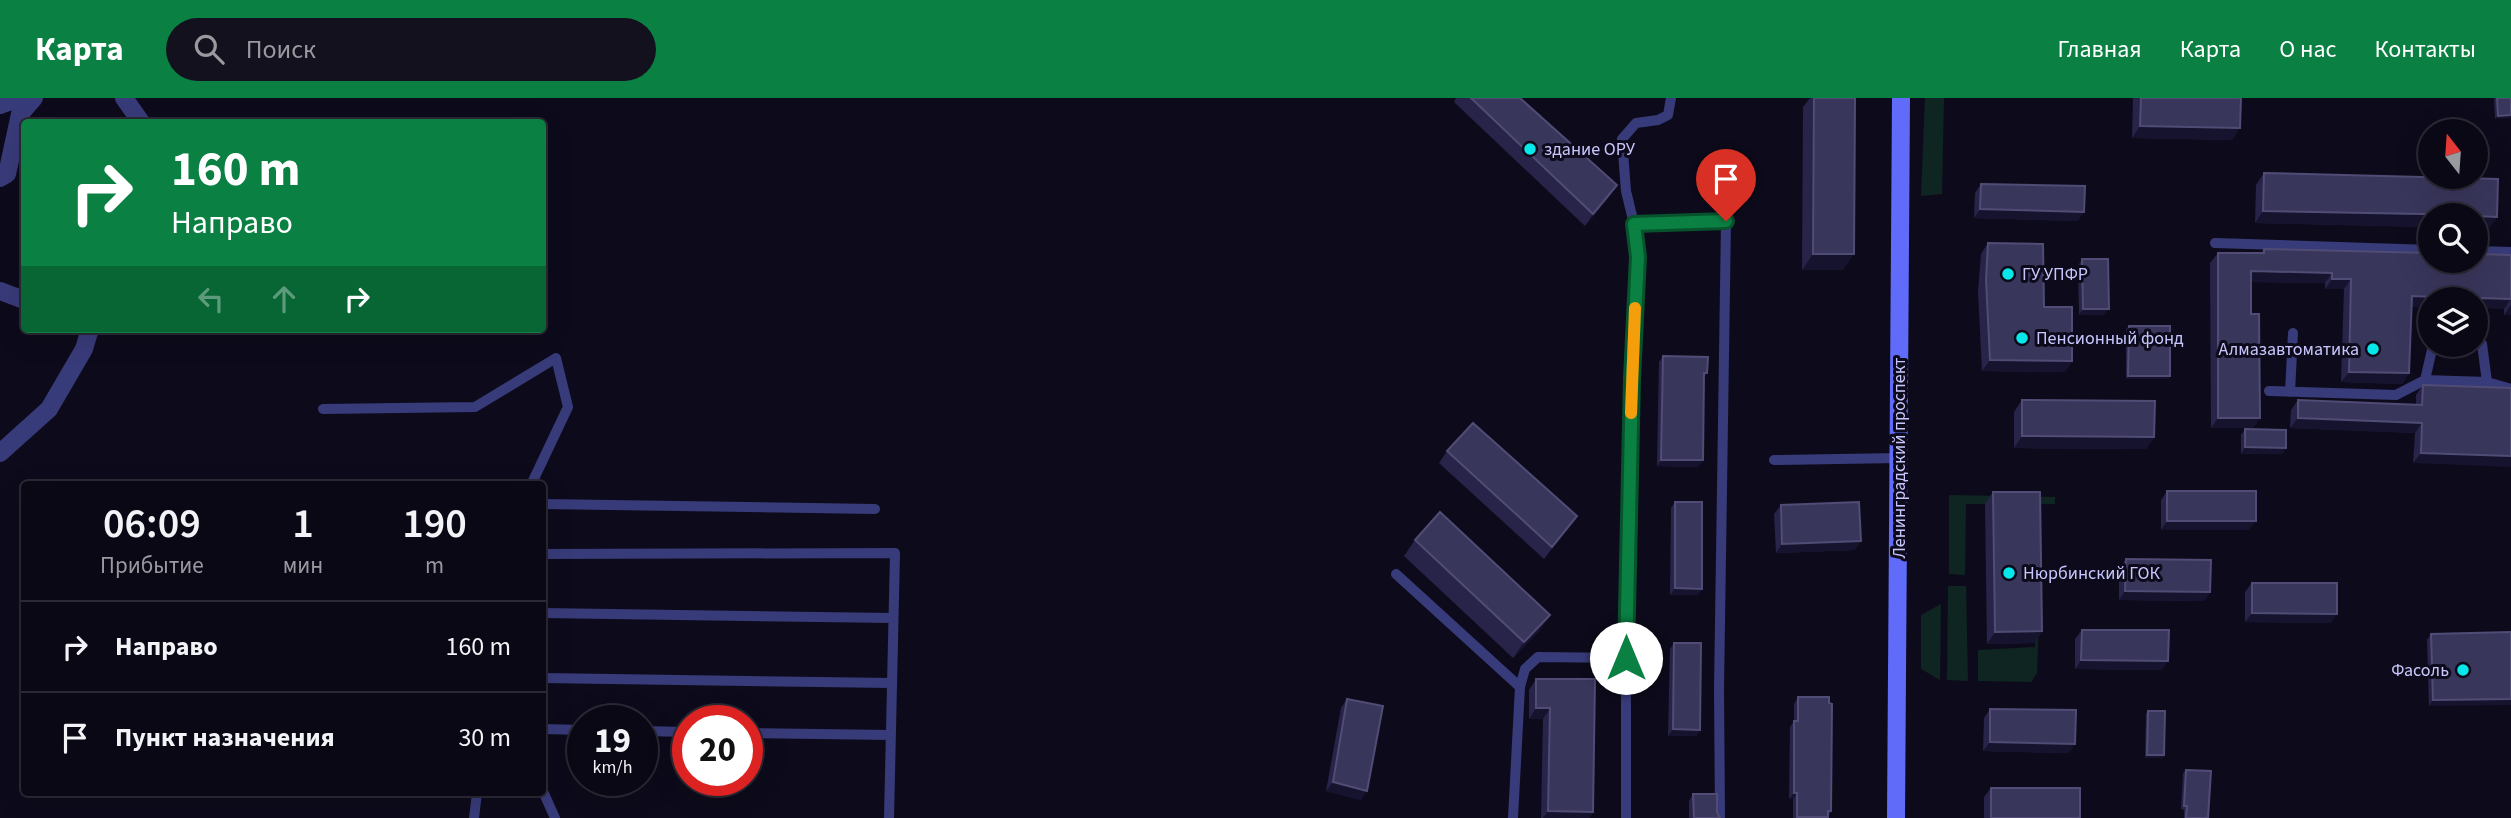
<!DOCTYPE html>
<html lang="ru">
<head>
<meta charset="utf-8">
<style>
  body { margin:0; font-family:"Source Sans 3",sans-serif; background:#13111d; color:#f1f3f6; height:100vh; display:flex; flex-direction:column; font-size:26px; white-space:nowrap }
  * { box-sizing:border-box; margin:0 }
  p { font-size:23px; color:#999aa0 }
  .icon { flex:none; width:38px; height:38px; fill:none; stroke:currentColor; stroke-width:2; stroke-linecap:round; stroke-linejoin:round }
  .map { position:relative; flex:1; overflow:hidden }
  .panel { position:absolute; left:21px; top:383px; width:525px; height:315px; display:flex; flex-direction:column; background:#0a0814; border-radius:7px; box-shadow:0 7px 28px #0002,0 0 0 2px #2a2934 }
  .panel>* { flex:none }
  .hud { position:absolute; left:21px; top:21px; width:525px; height:214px; border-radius:7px; box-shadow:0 7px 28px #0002,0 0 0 2px #2a2934; background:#0b8043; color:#fff; overflow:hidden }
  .needle { width:46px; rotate:343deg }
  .fabs { position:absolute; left:2418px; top:21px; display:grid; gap:14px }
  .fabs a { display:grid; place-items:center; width:70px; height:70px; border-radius:50%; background:#0a0814; box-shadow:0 7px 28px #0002,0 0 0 2px #2a2934; font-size:35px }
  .speed { position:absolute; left:567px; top:607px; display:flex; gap:14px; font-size:35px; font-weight:700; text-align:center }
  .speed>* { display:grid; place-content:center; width:91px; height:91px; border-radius:50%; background:#0a0814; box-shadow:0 7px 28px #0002,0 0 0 2px #2a2934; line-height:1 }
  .speed small { font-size:18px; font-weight:400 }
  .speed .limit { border:10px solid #d22; background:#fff; color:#111 }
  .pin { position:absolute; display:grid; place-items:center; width:60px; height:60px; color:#fff; margin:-72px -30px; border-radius:50% 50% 50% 0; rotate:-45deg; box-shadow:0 0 7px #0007 }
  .pin .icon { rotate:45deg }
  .me { position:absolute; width:77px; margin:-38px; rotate:0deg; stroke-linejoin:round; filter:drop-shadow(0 0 5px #0008) }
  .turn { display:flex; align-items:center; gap:24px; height:147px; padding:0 35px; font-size:32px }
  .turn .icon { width:91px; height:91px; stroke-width:2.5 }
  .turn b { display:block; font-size:49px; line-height:60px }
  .lanes { display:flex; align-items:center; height:66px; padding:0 35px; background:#0003; justify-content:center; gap:35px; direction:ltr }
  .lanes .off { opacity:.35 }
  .eta { display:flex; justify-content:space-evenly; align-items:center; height:119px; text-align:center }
  .eta b { font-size:42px; font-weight:600; line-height:49px }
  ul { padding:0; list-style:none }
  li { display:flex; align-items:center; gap:21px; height:91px; padding:0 35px; border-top:2px solid #2a2934 }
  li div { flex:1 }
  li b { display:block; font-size:26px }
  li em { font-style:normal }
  header { display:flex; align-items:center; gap:42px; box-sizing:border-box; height:98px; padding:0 35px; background:#0b8043; color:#fff }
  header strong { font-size:33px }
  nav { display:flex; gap:38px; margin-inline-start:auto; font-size:24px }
  .search { width:490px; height:63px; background:#13111d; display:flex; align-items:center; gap:18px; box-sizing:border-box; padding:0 24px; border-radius:38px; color:#999aa0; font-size:26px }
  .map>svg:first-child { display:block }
  .green { fill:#0f2522 }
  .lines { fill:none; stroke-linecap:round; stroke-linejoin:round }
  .lane { stroke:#383b79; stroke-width:10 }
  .street { stroke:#383b79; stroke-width:18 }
  .secondary { stroke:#616bfa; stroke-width:18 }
  .wall { fill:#282449 }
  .shaded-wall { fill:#16132e }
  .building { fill:#39365c; stroke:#504c75; stroke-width:2 }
  .route-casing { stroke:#07532c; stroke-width:18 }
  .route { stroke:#0b8043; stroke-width:12 }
  .slow { stroke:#f59e0b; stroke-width:12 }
  .poi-dot { fill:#07e7e9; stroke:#0d0b1b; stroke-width:2.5 }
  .labels { text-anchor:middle; stroke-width:6; stroke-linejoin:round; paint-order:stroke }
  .poi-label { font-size:18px; fill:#c8c7fd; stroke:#0d0b1b; text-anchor:start }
  .street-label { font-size:18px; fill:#c8c7fd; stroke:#0d0b1b }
</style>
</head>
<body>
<header>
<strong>Карта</strong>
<div class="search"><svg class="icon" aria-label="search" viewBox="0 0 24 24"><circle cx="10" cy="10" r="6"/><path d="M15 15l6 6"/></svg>Поиск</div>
<nav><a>Главная</a><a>Карта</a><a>О нас</a><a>Контакты</a></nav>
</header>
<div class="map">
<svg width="2511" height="720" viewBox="0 0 2511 720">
  <rect width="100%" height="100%" fill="#0d0b1b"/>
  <path class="green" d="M1925 0H1944L1942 96 1921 98Z
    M1949 397 2055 399V406H1966L1965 477 1949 476Z
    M1948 488H1966L1968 583 1947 582Z
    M1941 506 1940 582 1921 571V517Z
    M2036 521H2039L2037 575 2031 584 1978 583V552L2035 549Z"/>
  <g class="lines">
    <path class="lane" d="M1634 126 1726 123 1719 591 1720 720
      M2215 145 2431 152
      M2476 153 2511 154
      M2476 243 2482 246 2487 284 2511 291
      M2425 282 2487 284
      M2269 293 2396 297 2425 282 2433 247
      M2290 294 2293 235
      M323 311 475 309 556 260 568 309 531 387
      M1774 362 1899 360
      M542 406 875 411
      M542 456 895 455 889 720
      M1396 476 1520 589
      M542 515 893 520
      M542 580 892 585
      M542 631 583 632
      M642 633 688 634
      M747 635 891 637
      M542 691 555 720
      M474 720 477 695
      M1513 720 1520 589 1525 571 1538 559 1626 560
      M1626 720V530L1638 159 1634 126 1626 93 1622 41 1636 25 1658 22 1668 17 1671 0"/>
    <path class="street" d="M124 0 141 24
      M0 7 19 0
      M0 80 7 76 20 16 34 0
      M0 193 24 202
      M0 355 49 311 84 251 90 231"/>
    <path class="secondary" d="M1896 720 1901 0"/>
  </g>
  <path class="wall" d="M1456 0H1520L1609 99 1585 128 1454 4Z
    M1810 0H1855L1843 172H1802L1803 9Z
    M2133 0H2241L2232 42 2132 40Z
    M2495 0H2511L2495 21 2494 1Z
    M2264 75 2497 119 2489 130H2476V117H2431V129L2255 125 2256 87Z
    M1981 86 2078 123 1974 120 1975 95Z
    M1988 145 2044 209 2072 263 2065 274 1982 273 1978 193 1981 156Z
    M2264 151 2511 157V217H2504V211L2476 201H2431V209H2412L2409 275 2402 286 2341 284 2344 191H2325V185L2251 184V216L2260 320 2253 330H2211L2210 165 2218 155H2261Z
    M2082 161 2104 217H2079L2078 168Z
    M2129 228 2170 278 2168 281H2126V231Z
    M1663 258 1707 275 1704 279 1703 362 1698 369 1657 368 1659 264Z
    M2423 287 2511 290 2413 365 2415 335 2290 330 2291 312 2298 302 2416 307V297Z
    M2022 302 2154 339 2146 351 2014 350V314Z
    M2245 331 2286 350 2282 356H2241V337Z
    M1447 353 1577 418 1544 461 1439 365Z
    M2167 393 2249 432H2161V402Z
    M1993 394 2042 533 2034 545 1987 546 1985 406Z
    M1675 404 1702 491 1698 497H1670L1671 410Z
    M1781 407 1855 452 1776 455 1774 416Z
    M1415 442 1550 517 1539 533 1513 560 1404 458Z
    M2126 461 2210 494 2204 503 2119 502V470Z
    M2252 485 2331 525 2245 524V494Z
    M2082 532 2162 572 2075 571V541Z
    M2511 534 2429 608 2427 542 2431 536Z
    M1674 545 1700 632 1696 638H1668L1670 551Z
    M1536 581H1595L1593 714 1589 720H1541L1543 621H1529V592Z
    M1798 599 1831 713 1827 720H1793V701H1789L1790 629 1794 623V606Z
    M1347 601 1361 702 1326 693 1341 610Z
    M1990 611 2069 655 1983 653 1984 620Z
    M2148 613 2164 657 2162 660H2145L2146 616Z
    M2186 672 2208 720H2184V712L2181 711 2183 675Z
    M1991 690 2080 720H1984V699Z
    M1693 696 1717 714 1720 720H1689V703Z"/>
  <path class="shaded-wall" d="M2511 17V20L2495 21 2498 18Z
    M2140 28 2240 30 2232 42 2132 40Z
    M1617 87 1609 99 1585 128 1593 116Z
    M1980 111 2084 114 2078 123 1974 120Z
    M2263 113 2431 117V129L2255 125Z
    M2476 118 2497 119 2489 130H2476Z
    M1813 156H1854L1843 172H1802Z
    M2251 173 2332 175 2325 185 2244 184Z
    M2332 181H2351L2344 191H2325Z
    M2412 198 2460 200 2459 201H2431V209H2405Z
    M2480 200 2511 201 2504 211 2476 210Z
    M2511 207V217H2504Z
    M2083 211H2109L2104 217H2079Z
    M1990 262 2072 263 2065 274 1982 273Z
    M2349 274 2409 275 2402 286 2341 284Z
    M2128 278H2170L2168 281H2126Z
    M2218 320H2260L2253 330H2211Z
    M2298 320 2422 325 2415 335 2290 330Z
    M2022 338 2154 339 2146 351 2014 350Z
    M2245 349 2286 350 2282 356H2241Z
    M2421 355 2511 358V369L2413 365Z
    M1661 362H1703L1698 369 1657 368Z
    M2167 423H2256L2249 432H2161Z
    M1861 443 1855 452 1776 455 1782 446Z
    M1675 490 1702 491 1698 497H1670Z
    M2125 493 2210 494 2204 503 2119 502Z
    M2252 515 2337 516 2331 525 2245 524Z
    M1550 517 1539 533 1513 560 1524 544Z
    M2042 533 2034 545 1987 546 1995 534Z
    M2081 562 2168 563 2162 572 2075 571Z
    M2511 601V607L2429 608 2433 602Z
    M1536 610H1550L1543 621H1529Z
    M1673 631 1700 632 1696 638H1668Z
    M1990 644 2075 646 2069 655 1983 653Z
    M2147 657H2164L2162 660H2145Z
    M1333 684 1367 693 1361 702 1326 693Z
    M1794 695H1797L1793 701H1789Z
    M1548 713 1593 714 1589 720H1543Z"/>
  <path class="building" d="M1471 0H1520L1617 87 1593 116Z
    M1814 0H1855L1854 156H1813Z
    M2141 0H2241L2240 30 2140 28Z
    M2497 0H2511V17L2498 18Z
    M2264 75 2498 81 2497 119 2476 118V117L2263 113Z
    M1981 86 2085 88 2084 114 1980 111Z
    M1988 145 2043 146 2044 209H2072V263L1990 262 1986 182Z
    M2264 151 2431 155V163H2476V156L2511 157V201L2480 200V211H2476V201H2460V200L2412 198 2409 275 2349 274 2351 181H2332V175L2251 173V216H2259L2260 320H2218V155H2264Z
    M2082 161H2108L2109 211H2083Z
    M2129 228H2170V278H2128Z
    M1663 258 1708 259 1707 275H1704L1703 362H1661Z
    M2423 287 2511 290V358L2421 355 2422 325 2298 320V302L2422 307Z
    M2022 302 2155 303 2154 339 2022 338Z
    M1473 325 1577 418 1552 449 1447 353Z
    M2245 331 2286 332V350L2245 349Z
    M2167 393H2256V423H2167Z
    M1993 394H2040L2042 533 1995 534Z
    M1675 404H1702V491L1675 490Z
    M1859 404 1861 443 1782 446 1781 407Z
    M1440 414 1550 517 1524 544 1415 442Z
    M2126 461 2211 462 2210 494 2125 493Z
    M2252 485H2337V516L2252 515Z
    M2082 532H2169L2168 563 2081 562Z
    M2511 534V601L2433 602 2431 536Z
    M1674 545H1701L1700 632 1673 631Z
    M1536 581H1595L1593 714 1548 713 1550 610H1536Z
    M1798 599H1829V605L1832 606 1831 713H1828V719H1797V695H1794V623H1798Z
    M1347 601 1383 608 1367 693 1333 684Z
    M1990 611 2076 612 2075 646 1990 644Z
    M2148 613H2165L2164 657H2147Z
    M2186 672 2211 673 2208 720H2186L2187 708H2184Z
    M1991 690H2080V720H1991Z
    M1693 696H1717V714L1720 720H1694Z"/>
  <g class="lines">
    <defs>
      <path id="route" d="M1626 560 1632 280 1638 159 1634 126 1726 123"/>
    </defs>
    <use href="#route" class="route-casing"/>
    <use href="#route" class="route"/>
    <path class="slow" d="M1631 315 1635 210"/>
  </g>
  <g class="poi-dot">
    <circle cx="1530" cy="51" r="7"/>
    <circle cx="2008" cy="176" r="7"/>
    <circle cx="2022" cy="240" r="7"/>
    <circle cx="2373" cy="251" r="7"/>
    <circle cx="2009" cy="475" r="7"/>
    <circle cx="2463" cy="572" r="7"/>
  </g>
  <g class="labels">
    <g class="poi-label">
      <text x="1544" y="57">здание ОРУ</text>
      <text x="2022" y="182">ГУ УПФР</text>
      <text x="2036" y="246">Пенсионный фонд</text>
      <text x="2359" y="257" text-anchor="end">Алмазавтоматика</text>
      <text x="2023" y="481">Нюрбинский ГОК</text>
      <text x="2449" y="578" text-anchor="end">Фасоль</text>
    </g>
    <g class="street-label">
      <text transform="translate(1899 360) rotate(-90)" y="6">Ленинградский проспект</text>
    </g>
  </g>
</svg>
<div class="fabs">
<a><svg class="needle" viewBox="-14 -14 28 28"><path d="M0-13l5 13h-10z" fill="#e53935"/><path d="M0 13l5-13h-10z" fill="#999aa0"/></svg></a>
<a><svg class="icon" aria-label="search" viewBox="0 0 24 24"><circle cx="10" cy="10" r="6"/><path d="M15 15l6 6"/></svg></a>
<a><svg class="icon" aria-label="layers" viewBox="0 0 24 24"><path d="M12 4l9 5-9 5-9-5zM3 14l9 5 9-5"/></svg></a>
</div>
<div class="speed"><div>19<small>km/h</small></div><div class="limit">20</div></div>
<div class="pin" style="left:1726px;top:123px;background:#d93025"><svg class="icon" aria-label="arrive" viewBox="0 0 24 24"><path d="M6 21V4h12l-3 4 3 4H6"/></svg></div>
<svg class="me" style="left:1626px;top:560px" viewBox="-20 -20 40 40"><circle r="19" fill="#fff"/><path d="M0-13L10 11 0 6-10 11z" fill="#0b8043"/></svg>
<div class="hud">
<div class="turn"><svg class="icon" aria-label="right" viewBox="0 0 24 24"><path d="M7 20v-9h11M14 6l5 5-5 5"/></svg><div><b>160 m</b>Направо</div></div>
<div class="lanes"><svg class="icon off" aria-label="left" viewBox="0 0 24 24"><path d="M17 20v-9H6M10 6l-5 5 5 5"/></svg><svg class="icon off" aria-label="ahead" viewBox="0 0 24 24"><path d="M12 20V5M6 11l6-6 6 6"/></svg><svg class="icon" aria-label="right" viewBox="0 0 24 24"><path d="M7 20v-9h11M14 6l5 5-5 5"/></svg></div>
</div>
<section class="panel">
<div class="eta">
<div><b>06:09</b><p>Прибытие</p></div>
<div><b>1</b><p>мин</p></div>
<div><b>190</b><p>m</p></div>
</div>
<ul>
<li><svg class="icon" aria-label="right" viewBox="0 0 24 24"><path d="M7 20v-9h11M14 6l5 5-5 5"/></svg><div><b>Направо</b></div><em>160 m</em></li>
<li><svg class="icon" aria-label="arrive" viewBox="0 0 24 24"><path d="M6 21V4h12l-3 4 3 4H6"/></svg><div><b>Пункт назначения</b></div><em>30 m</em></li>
</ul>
</section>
</div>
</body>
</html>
